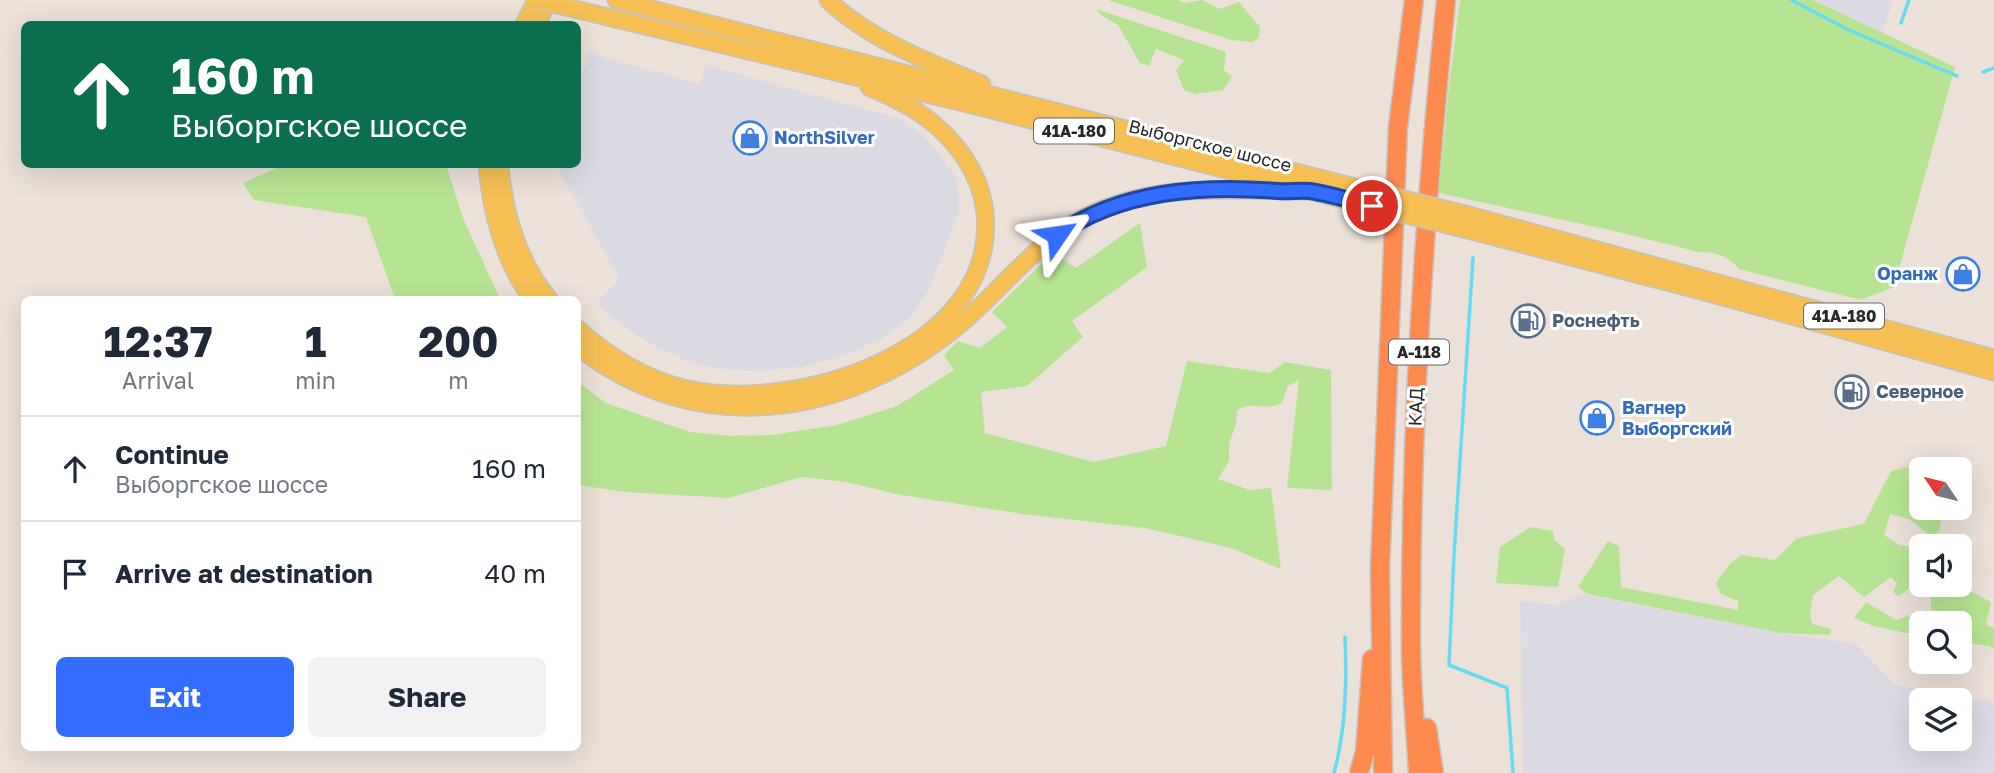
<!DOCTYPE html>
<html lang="en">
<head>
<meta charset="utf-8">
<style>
  body { margin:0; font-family:"Golos Text",sans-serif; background:#f2f2f3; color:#1f2937; height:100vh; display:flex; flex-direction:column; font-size:26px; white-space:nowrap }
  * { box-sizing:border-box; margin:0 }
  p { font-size:23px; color:#747a83 }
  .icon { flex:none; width:38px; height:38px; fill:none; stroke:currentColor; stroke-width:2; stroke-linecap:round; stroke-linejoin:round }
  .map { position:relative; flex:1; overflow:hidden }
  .sheet { position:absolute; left:21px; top:296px; width:560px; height:455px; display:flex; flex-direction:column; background:#fff; border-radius:10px; box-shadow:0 7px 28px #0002 }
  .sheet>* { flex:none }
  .hud { position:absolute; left:21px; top:21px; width:560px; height:147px; border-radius:10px; box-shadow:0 7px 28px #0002; background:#0b6e4f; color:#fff; overflow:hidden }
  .needle { width:46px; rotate:305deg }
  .controls { position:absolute; left:1909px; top:457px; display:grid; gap:14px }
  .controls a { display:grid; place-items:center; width:63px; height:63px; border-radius:10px; background:#fff; box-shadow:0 7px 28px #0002; font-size:35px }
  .pin { position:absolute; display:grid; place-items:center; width:60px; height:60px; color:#fff; margin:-30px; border:4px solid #fff; border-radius:50%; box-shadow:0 2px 7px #0007 }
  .me { position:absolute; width:77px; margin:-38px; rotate:58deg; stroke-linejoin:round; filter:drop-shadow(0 0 5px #0008) }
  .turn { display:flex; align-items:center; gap:24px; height:147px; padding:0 35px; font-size:32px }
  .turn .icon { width:91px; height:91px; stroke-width:2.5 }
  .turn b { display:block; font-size:49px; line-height:60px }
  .eta { display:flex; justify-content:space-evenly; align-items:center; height:119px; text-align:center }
  .eta b { font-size:42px; font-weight:700; line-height:49px }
  .cta { display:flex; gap:14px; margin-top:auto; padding:14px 35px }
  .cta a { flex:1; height:80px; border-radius:10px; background:#326dff; color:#fff; font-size:28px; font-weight:700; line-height:80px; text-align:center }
  .cta a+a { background:#f2f2f3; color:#1f2937 }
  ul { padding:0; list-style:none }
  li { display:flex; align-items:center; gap:21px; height:105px; padding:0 35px; border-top:2px solid #e0e1e3 }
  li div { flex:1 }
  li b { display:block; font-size:26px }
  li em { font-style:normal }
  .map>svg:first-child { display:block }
  .industrial { fill:#dcdae3; fill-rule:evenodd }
  .green { fill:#b7e493 }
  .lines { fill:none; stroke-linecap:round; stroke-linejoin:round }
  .stream { stroke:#67dbf2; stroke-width:3.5 }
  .primary-casing { stroke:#c3c3c3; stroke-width:19 }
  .motorway-casing { stroke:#c3c3c3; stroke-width:21 }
  .primary { stroke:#f5bf54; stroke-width:16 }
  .motorway { stroke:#ff8a50; stroke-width:18 }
  .primary-bridge-casing { stroke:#c3c3c3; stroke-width:19; stroke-linecap:butt }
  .primary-bridge { stroke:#f5bf54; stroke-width:16 }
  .route-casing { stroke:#2047a6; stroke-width:18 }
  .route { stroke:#326dff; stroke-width:12 }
  .labels { text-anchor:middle; stroke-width:6; stroke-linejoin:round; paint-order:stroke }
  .shield { fill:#fff; stroke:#686868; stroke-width:2 }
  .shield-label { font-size:16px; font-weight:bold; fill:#282828 }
  .shop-label { font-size:18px; font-weight:bold; fill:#366cbe; stroke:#fff; text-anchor:start }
  .street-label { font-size:18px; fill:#282828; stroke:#fff }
  .service-label { font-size:18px; font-weight:bold; fill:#4e5e75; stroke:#fff; text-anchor:start }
</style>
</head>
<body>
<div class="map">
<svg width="1994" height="773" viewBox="0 0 1994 773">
  <rect width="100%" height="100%" fill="#ebe1d9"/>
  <path class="industrial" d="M1813 0H1893L1882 33Z
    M589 53 700 84 706 65 901 119 928 140 955 175 959 193V212L930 287 911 317 883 338 845 355 802 367 762 371 727 370 690 362 656 347 627 329 597 303 620 279 556 165 578 164V85Z
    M1581 594 1781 633 1856 644 1895 685 1994 702V773H1523L1520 601 1555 605ZM1922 700H1960V738H1922Z"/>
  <path class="green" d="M1108 0H1177L1185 3 1202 0 1220 9 1239 2 1260 27 1259 38 1252 42 1231 40Z
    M1460 0H1813L1955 67 1894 287 1861 300 1739 269C1729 257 1715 251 1699 252L1614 231 1439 193 1449 86Z
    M1096 9 1226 52 1224 70 1232 77 1223 90 1195 94 1184 90 1176 70 1184 60 1156 49 1149 66 1140 63 1118 25 1101 15Z
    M283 165H446L463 218 500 299H395L366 217 254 200 243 183Z
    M1140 223 1147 267 1072 321 1083 337 1027 386 981 392 985 433 1094 462 1166 446 1187 361 1269 373 1285 362 1331 370 1332 490 1287 488 1299 380 1288 386 1282 403C1264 412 1254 400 1237 410L1236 424 1229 444V461L1218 479 1250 490 1271 488 1281 569 1231 548 1145 528 1022 514 896 494 847 482 801 477 729 498 625 492 578 485V382L606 403 690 432 731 436 771 435 837 425 897 406 954 370 944 355 958 341 980 348 1007 327 992 312 1053 253 1076 268Z
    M1918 458H1931L1932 467 1936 469H1922V508H1943L1939 532 1929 535 1909 519 1890 514 1884 535 1899 545 1915 547 1921 573 1911 588 1898 596 1893 592 1897 583 1891 577 1864 597 1839 576 1813 595 1810 614 1812 624 1831 629 1830 635 1781 633 1587 594 1578 587 1608 541 1619 546 1621 587 1738 610V601L1721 594 1716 583 1729 565 1741 555 1775 560 1797 538 1864 524 1891 471 1912 466Z
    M1530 527 1553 531 1554 540 1565 549 1558 587 1496 583 1500 547Z
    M1960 569 1969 590 1991 602 1986 625 1994 628V649L1989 646 1960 642V623H1941L1931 609V586L1960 584Z
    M1866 602 1896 620 1907 616 1936 623H1922L1921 636 1873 626 1854 618Z"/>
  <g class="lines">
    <path class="stream" d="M1791 0 1849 30 1957 76
      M1901 23 1909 0
      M1983 72 1994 68
      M1473 258 1454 555 1449 665 1507 688 1513 773
      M1334 773C1346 729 1347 683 1345 637"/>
    <defs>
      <path id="primary" d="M616 0 1351 186
        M828 0C870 40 929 62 982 84
        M583 11 968 104 1349 201
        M524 24 536 0
        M537 24 549 0
        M487 164C491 212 503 260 532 299
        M500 164C504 213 518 261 549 299
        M1465 214 1994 358
        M1464 229 1705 292 1994 372
        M578 329C608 356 644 378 683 388 793 415 998 351 985 213 981 172 954 137 921 114 905 103 887 95 869 87
        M578 347C696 440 844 419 957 327 1000 292 1034 243 1085 217 1157 181 1232 191 1308 191"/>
      <path id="motorway" d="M1427 728 1434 773
        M1359 773 1365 752 1372 659
        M1383 773 1380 568 1398 127 1414 0
        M1418 773C1416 731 1411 688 1411 646 1410 430 1424 214 1446 0"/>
    </defs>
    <use href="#primary" class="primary-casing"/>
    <use href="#motorway" class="motorway-casing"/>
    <use href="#primary" class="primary"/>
    <use href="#motorway" class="motorway"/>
    <defs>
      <path id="primary-bridge" d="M536 0 583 11
        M1351 186 1465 214
        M1349 201 1464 229"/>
    </defs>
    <use href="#primary-bridge" class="primary-bridge-casing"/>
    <use href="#primary-bridge" class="primary-bridge"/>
  </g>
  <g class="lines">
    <defs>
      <path id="route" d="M1057 235C1121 190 1202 185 1278 191 1288 192 1299 190 1310 191 1330 194 1352 201 1372 206"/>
    </defs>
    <use href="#route" class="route-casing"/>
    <use href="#route" class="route"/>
  </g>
  <defs>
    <symbol id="shop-ring" viewBox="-11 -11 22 22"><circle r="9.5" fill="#fff" stroke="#3f7fe0" stroke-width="1.5"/><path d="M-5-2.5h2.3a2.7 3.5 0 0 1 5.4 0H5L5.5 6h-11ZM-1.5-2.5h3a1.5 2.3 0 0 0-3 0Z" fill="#3f7fe0"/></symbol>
    <symbol id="fuel-ring" viewBox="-11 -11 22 22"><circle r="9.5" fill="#fff" stroke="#5c6f8a" stroke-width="1.5"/><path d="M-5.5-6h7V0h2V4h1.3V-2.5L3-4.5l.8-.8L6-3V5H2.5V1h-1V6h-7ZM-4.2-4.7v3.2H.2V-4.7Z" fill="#5c6f8a"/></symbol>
  </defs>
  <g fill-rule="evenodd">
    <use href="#shop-ring" x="731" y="119" width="38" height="38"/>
    <use href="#shop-ring" x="1944" y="255" width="38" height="38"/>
    <use href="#fuel-ring" x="1509" y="302" width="38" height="38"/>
    <use href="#fuel-ring" x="1833" y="373" width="38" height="38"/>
    <use href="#shop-ring" x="1578" y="399" width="38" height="38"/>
  </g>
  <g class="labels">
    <g class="shield">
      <rect x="1034" y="118.5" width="80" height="25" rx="5"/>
      <rect x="1804" y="303.5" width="80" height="25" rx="5"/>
      <rect x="1389" y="339.5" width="60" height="25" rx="5"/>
    </g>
    <g class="shield-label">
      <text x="1074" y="137">41А-180</text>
      <text x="1844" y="322">41А-180</text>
      <text x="1419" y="358">А-118</text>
    </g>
    <g class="shop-label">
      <text x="774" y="144">NorthSilver</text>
      <text x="1938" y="280" text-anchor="end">Оранж</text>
      <text x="1622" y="414">Вагнер<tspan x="1622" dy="21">Выборгский</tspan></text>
    </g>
    <g class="street-label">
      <text transform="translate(1210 146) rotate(14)" y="6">Выборгское шоссе</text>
      <text transform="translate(1416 407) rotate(-88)" y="6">КАД</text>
    </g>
    <g class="service-label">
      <text x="1552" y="327">Роснефть</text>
      <text x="1876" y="398">Северное</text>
    </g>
  </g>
</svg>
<div class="controls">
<a><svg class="needle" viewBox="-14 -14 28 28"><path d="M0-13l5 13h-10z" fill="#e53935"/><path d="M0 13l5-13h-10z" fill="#747a83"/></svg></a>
<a><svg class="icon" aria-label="sound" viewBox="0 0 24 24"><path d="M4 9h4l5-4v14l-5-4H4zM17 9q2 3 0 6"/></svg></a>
<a><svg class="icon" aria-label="search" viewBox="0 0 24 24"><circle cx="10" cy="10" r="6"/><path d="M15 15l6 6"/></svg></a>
<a><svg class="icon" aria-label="layers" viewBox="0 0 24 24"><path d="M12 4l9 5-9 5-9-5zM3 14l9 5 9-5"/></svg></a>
</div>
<div class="pin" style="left:1372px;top:206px;background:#d93025"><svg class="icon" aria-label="arrive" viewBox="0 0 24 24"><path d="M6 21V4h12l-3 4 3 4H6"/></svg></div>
<svg class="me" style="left:1057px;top:235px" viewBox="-20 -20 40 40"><path d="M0-17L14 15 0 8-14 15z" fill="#326dff" stroke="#fff" stroke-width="4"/></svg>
<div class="hud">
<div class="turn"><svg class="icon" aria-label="ahead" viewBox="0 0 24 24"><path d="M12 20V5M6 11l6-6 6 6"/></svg><div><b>160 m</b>Выборгское шоссе</div></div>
</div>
<section class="sheet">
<div class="eta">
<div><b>12:37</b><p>Arrival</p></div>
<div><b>1</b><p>min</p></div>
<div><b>200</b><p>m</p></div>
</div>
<ul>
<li><svg class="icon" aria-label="ahead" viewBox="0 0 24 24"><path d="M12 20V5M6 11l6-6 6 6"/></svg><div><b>Continue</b><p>Выборгское шоссе</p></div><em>160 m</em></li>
<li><svg class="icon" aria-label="arrive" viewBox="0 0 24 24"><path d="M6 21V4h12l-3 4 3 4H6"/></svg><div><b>Arrive at destination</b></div><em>40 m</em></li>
</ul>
<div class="cta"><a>Exit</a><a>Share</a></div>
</section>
</div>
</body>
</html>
